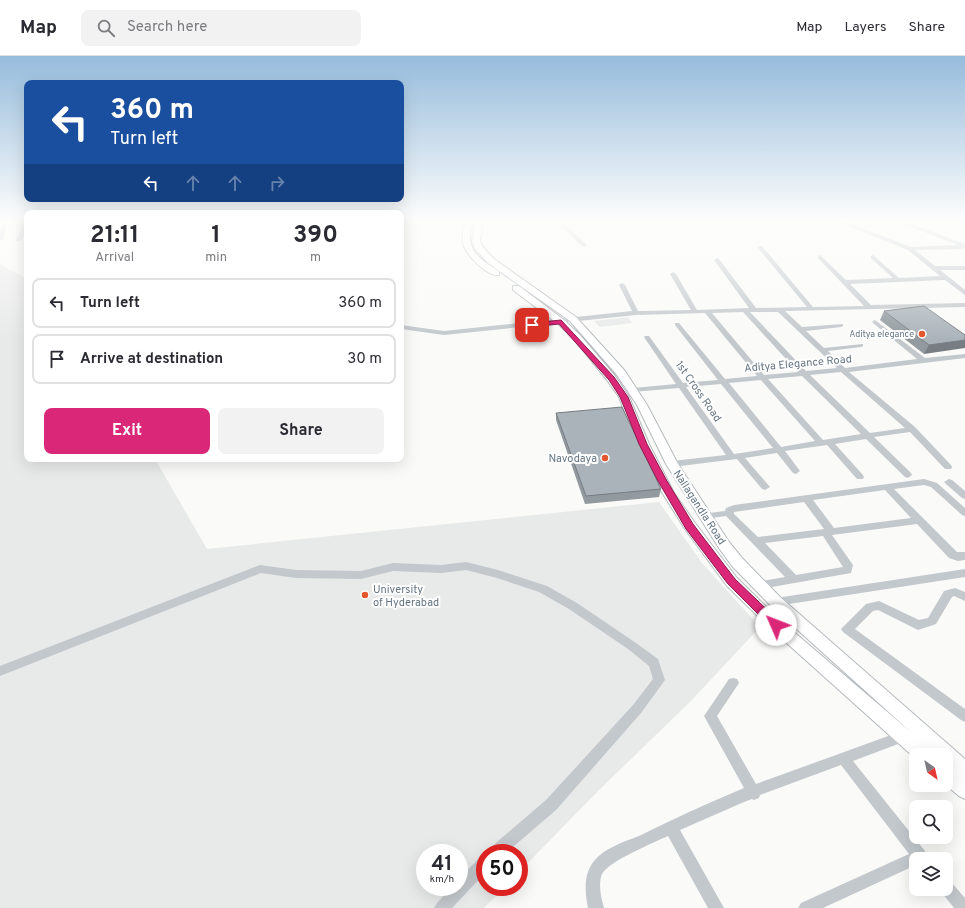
<!DOCTYPE html>
<html lang="en">
<head>
<meta charset="utf-8">
<style>
  body { margin:0; font-family:Overpass,sans-serif; background:#f2f2f3; color:#2b2b33; height:100vh; display:flex; flex-direction:column; font-size:15px; white-space:nowrap }
  * { box-sizing:border-box; margin:0 }
  p { font-size:13px; color:#7c7c81 }
  .icon { flex:none; width:22px; height:22px; fill:none; stroke:currentColor; stroke-width:2; stroke-linecap:round; stroke-linejoin:round }
  .map { position:relative; flex:1; overflow:hidden }
  .details { position:absolute; left:24px; top:154px; width:380px; height:252px; display:flex; flex-direction:column; background:#fff; border-radius:8px; box-shadow:0 4px 16px #0002 }
  .details>* { flex:none }
  .top-card { position:absolute; left:24px; top:24px; width:380px; height:122px; border-radius:8px; box-shadow:0 4px 16px #0002; background:#1a4fa0; color:#fff; overflow:hidden }
  .needle { width:26px; rotate:146deg }
  .buttons { position:absolute; left:909px; top:692px; display:grid; gap:8px }
  .buttons a { display:grid; place-items:center; width:44px; height:44px; border-radius:8px; background:#fff; box-shadow:0 4px 16px #0002; font-size:20px }
  .speed { position:absolute; left:416px; top:788px; display:flex; gap:8px; font-size:20px; font-weight:700; text-align:center }
  .speed>* { display:grid; place-content:center; width:52px; height:52px; border-radius:50%; background:#fff; box-shadow:0 4px 16px #0002; line-height:1 }
  .speed small { font-size:10px; font-weight:400 }
  .speed .limit { border:6px solid #d22; background:#fff; color:#111 }
  .pin { position:absolute; display:grid; place-items:center; width:34px; height:34px; color:#fff; margin:-17px; border-radius:8px; box-shadow:0 2px 6px #0006 }
  .me { position:absolute; width:44px; margin:-22px; rotate:314deg; stroke-linejoin:round; filter:drop-shadow(0 0 3px #0008) }
  .turn { display:flex; align-items:center; gap:14px; height:84px; padding:0 20px; font-size:18px }
  .turn .icon { width:52px; height:52px; stroke-width:2.5 }
  .turn b { display:block; font-size:28px; line-height:34px }
  .lanes { display:flex; align-items:center; height:38px; padding:0 20px; background:#0003; justify-content:center; gap:20px; direction:ltr }
  .lanes .off { opacity:.35 }
  .eta { display:flex; justify-content:space-evenly; align-items:center; height:68px; text-align:center }
  .eta b { font-size:24px; font-weight:700; line-height:28px }
  .action { display:flex; gap:8px; margin-top:auto; padding:8px 20px }
  .action a { flex:1; height:46px; border-radius:8px; background:#db2777; color:#fff; font-size:16px; font-weight:700; line-height:46px; text-align:center }
  .action a+a { background:#f2f2f3; color:#2b2b33 }
  ul { padding:0; list-style:none }
  li { display:flex; align-items:center; gap:12px; height:50px; margin:0 8px 6px; padding:0 12px; border:2px solid #e1e1e2; border-radius:8px }
  li div { flex:1 }
  li b { display:block; font-size:15px }
  li em { font-style:normal }
  header { display:flex; align-items:center; gap:24px; box-sizing:border-box; height:56px; padding:0 20px; background:#fff; border-bottom:1px solid #e1e1e2 }
  header strong { font-size:19px }
  nav { display:flex; gap:22px; margin-inline-start:auto; font-size:14px }
  .search { width:280px; height:36px; background:#f2f2f3; display:flex; align-items:center; gap:10px; box-sizing:border-box; padding:0 14px; border-radius:8px; color:#7c7c81; font-size:15px }
  .map>svg:first-child { display:block }
  .built { fill:#e8e9e9; fill-rule:evenodd }
  .lines { fill:none; stroke-linecap:round; stroke-linejoin:round }
  .major-casing { stroke:#b5babe; stroke-width:2 }
  .minor { fill:#c3c8cc; fill-rule:evenodd }
  .major { fill:#fff; fill-rule:evenodd }
  .wall { fill:#929a9f }
  .shaded-wall { fill:#777d82 }
  .building { fill:#aab3b9; stroke:#777d82 }
  .route { fill:#db2777; stroke:#8e194d }
  .poi-dot { fill:#e4572e; stroke:#fff; stroke-width:1.5 }
  .labels { text-anchor:middle; stroke-width:4; stroke-linejoin:round; paint-order:stroke }
  .far-poi-label { font-size:9px; fill:#657683; stroke:#fff; text-anchor:end }
  .street-label { font-size:11px; fill:#657683; stroke:#fff }
  .poi-label { font-size:11px; fill:#657683; stroke:#fff; text-anchor:end }
</style>
</head>
<body>
<header>
<strong>Map</strong>
<div class="search"><svg class="icon" aria-label="search" viewBox="0 0 24 24"><circle cx="10" cy="10" r="6"/><path d="M15 15l6 6"/></svg>Search here</div>
<nav><a>Map</a><a>Layers</a><a>Share</a></nav>
</header>
<div class="map">
<svg width="965" height="852" viewBox="0 0 965 852">
  <rect width="100%" height="100%" fill="#fafaf8"/>
  <path class="built" d="M0 208 27 223V403H155L207 493 659 446 702 507 760 571 690 646 599 734 519 816V797H485V831H505L484 852H0ZM425 797H459V831H425Z
    M628 261 632 267 600 271 594 265Z"/>
  <g class="lines">
    <defs>
      <path id="major" d="M465 164H473C472 170 470 175 470 180 469 198 486 207 499 215V219C487 221 465 198 463 187 461 179 465 172 465 164Z
        M476 164H483L480 185 482 190 494 203 576 261 625 315 647 349 678 408 729 486 742 502 781 542 965 703V743L959 740 946 729V709L948 710 946 708V699H936L931 694 933 699H916V703L771 573 727 530 685 473 663 438 637 388 619 341 607 324 574 283 558 268 513 234V230H519L564 264 580 279 615 320 629 341 649 388 674 437 695 467 737 522 781 565 912 677 771 550 732 510 719 492 666 408 637 349 617 319 570 265 488 207 475 193 472 185Z"/>
    </defs>
    <use href="#major" class="major-casing"/>
    <path class="minor" d="M3 164H9L3 183 0 185V174Z
      M27 164V171L22 184 17 185 16 184 24 165Z
      M488 164H508L480 169 477 167Z
      M554 164H560L586 188V190H582Z
      M833 164H841L911 191 958 189 893 164H901L965 188V192L961 193 915 194 935 210H965V214H940L965 234V239L945 224 850 228 871 249 965 247V251L785 255 802 271 843 268V270L841 271 806 275 824 292 863 288V290L861 291 828 295 845 312 917 303 873 267 872 266 875 264 925 302 965 298V302L849 316 915 371 951 409 952 411 951 413H945L910 376 874 381 911 417 912 419 908 422 905 421 866 383 835 388 863 419 864 421 863 423H857L827 389 785 395 800 415 796 418 793 417 777 397 745 402 770 431 765 434 762 433 737 403 672 411 669 410 668 408 669 406 672 405 726 399 679 332 633 336 629 334 633 332 676 328 644 281 645 280H649L683 327 718 324 675 269V267H679L725 323 757 320 705 257 636 259 444 279 401 273V269L444 275 632 255 619 229 622 227 625 229 638 255 691 254 670 218 673 216 676 218 697 254 749 252 714 204 717 202 719 203 756 252 807 251 758 192V190H762L813 251 864 250 818 202V200L820 199 846 224 893 222 871 202V200L873 199 899 222 940 220 908 194ZM743 256 798 316 764 319 712 257ZM750 256H778L837 312 806 315ZM841 316 905 372 870 377 810 319ZM802 320 861 378 823 384 768 323ZM761 324 815 385 781 391 729 327ZM721 328 773 392 734 398 686 331Z
      M953 164 965 166V170L953 165Z
      M924 423 937 427 965 452V460L962 459 931 431 924 429 894 433 957 496H965V504L958 505 949 502 917 468 832 479 853 509 851 517 760 533 756 532 755 529 756 526 785 521 726 460 705 463 702 462 700 460 702 458 725 455 726 452 734 449ZM885 434 911 462 834 472 813 444ZM804 446 824 473 758 481 734 458V456ZM823 480 843 511 796 519 765 487Z
      M949 423 952 424 965 435V443L962 442 946 428 944 426Z
      M466 506 498 514 547 530 577 547 636 587 658 603 665 624 641 657 556 754 506 797H488L490 792 546 744 633 649 653 623 649 610 628 593 569 553 539 536 497 522 466 514 441 517 393 515 361 523 296 522 261 517 0 620V610L260 509 296 514 361 515 393 507 441 509Z
      M965 513V521L776 550 772 549 771 546 772 543 776 542Z
      M955 532 965 536V545L954 540 952 541 936 568 918 574 878 554 873 555 855 573 965 653V666L961 664 843 576 841 573 866 548 879 545 919 564 928 562 944 535Z
      M733 622 737 623 739 627 717 660 756 728 902 675 906 677 908 681 906 685 853 705 925 795 929 803H916V809L823 852H798L801 847 909 798 841 709 760 739 759 742 754 744 752 743 744 746 680 774 724 852H708L668 780C653 787 609 805 602 818 598 828 601 842 604 852H588C585 836 583 819 594 805 604 792 624 786 639 780 673 763 708 747 744 732L704 660 729 623Z
      M485 799V817L452 852H434L437 847 452 831H459V823L480 801Z
      M946 824 951 826 965 842V852H954L939 833H946Z"/>
    <use href="#major" class="major"/>
  </g>
  <path class="wall" d="M884 255 965 279 924 298 880 264Z
    M556 357 661 433 659 441 585 448 556 364Z"/>
  <path class="shaded-wall" d="M965 284V292L924 298 929 289Z"/>
  <path class="building" d="M924 250 965 279V284L929 289 884 255Z
    M622 351 661 433 586 440 556 357Z"/>
  <linearGradient id="sky" x2="0" y2="1"><stop stop-color="#96bcdc"/><stop offset="0.58" stop-color="#fdfdfc"/><stop offset="1" stop-color="#fdfdfc" stop-opacity="0"/></linearGradient>
  <rect width="965" height="284" fill="url(#sky)"/>
  <path class="route" d="M561 264 614 321 628 341 647 388 667 425 693 468 735 523 780 566 781 569 780 572H772L728 528 686 473 658 425 639 388 620 341 609 324 559 268 532 271 528 269 532 267Z"/>
  <g class="poi-dot">
    <circle cx="922" cy="278" r="4"/>
    <circle cx="605" cy="402" r="4"/>
    <circle cx="365" cy="539" r="4"/>
  </g>
  <g class="labels">
    <g class="far-poi-label">
      <text x="914" y="281">Aditya elegance</text>
    </g>
    <g class="street-label">
      <text transform="translate(798 307) rotate(-5)" y="4">Aditya Elegance Road</text>
      <text transform="translate(699 335) rotate(55)" y="4">1st Cross Road</text>
      <text transform="translate(700 451) rotate(57)" y="4">Nallagandla Road</text>
    </g>
    <g class="poi-label">
      <text x="597" y="406">Navodaya</text>
      <text x="373" y="537" text-anchor="start">University<tspan x="373" dy="13">of Hyderabad</tspan></text>
    </g>
  </g>
</svg>
<div class="buttons">
<a><svg class="needle" viewBox="-14 -14 28 28"><path d="M0-13l5 13h-10z" fill="#e53935"/><path d="M0 13l5-13h-10z" fill="#7c7c81"/></svg></a>
<a><svg class="icon" aria-label="search" viewBox="0 0 24 24"><circle cx="10" cy="10" r="6"/><path d="M15 15l6 6"/></svg></a>
<a><svg class="icon" aria-label="layers" viewBox="0 0 24 24"><path d="M12 4l9 5-9 5-9-5zM3 14l9 5 9-5"/></svg></a>
</div>
<div class="speed"><div>41<small>km/h</small></div><div class="limit">50</div></div>
<div class="pin" style="left:532px;top:269px;background:#d93025"><svg class="icon" aria-label="arrive" viewBox="0 0 24 24"><path d="M6 21V4h12l-3 4 3 4H6"/></svg></div>
<svg class="me" style="left:776px;top:569px" viewBox="-20 -20 40 40"><circle r="19" fill="#fff"/><path d="M0-13L10 11 0 6-10 11z" fill="#db2777"/></svg>
<div class="top-card">
<div class="turn"><svg class="icon" aria-label="left" viewBox="0 0 24 24"><path d="M17 20v-9H6M10 6l-5 5 5 5"/></svg><div><b>360 m</b>Turn left</div></div>
<div class="lanes"><svg class="icon" aria-label="left" viewBox="0 0 24 24"><path d="M17 20v-9H6M10 6l-5 5 5 5"/></svg><svg class="icon off" aria-label="ahead" viewBox="0 0 24 24"><path d="M12 20V5M6 11l6-6 6 6"/></svg><svg class="icon off" aria-label="ahead" viewBox="0 0 24 24"><path d="M12 20V5M6 11l6-6 6 6"/></svg><svg class="icon off" aria-label="right" viewBox="0 0 24 24"><path d="M7 20v-9h11M14 6l5 5-5 5"/></svg></div>
</div>
<section class="details">
<div class="eta">
<div><b>21:11</b><p>Arrival</p></div>
<div><b>1</b><p>min</p></div>
<div><b>390</b><p>m</p></div>
</div>
<ul>
<li><svg class="icon" aria-label="left" viewBox="0 0 24 24"><path d="M17 20v-9H6M10 6l-5 5 5 5"/></svg><div><b>Turn left</b></div><em>360 m</em></li>
<li><svg class="icon" aria-label="arrive" viewBox="0 0 24 24"><path d="M6 21V4h12l-3 4 3 4H6"/></svg><div><b>Arrive at destination</b></div><em>30 m</em></li>
</ul>
<div class="action"><a>Exit</a><a>Share</a></div>
</section>
</div>
</body>
</html>
